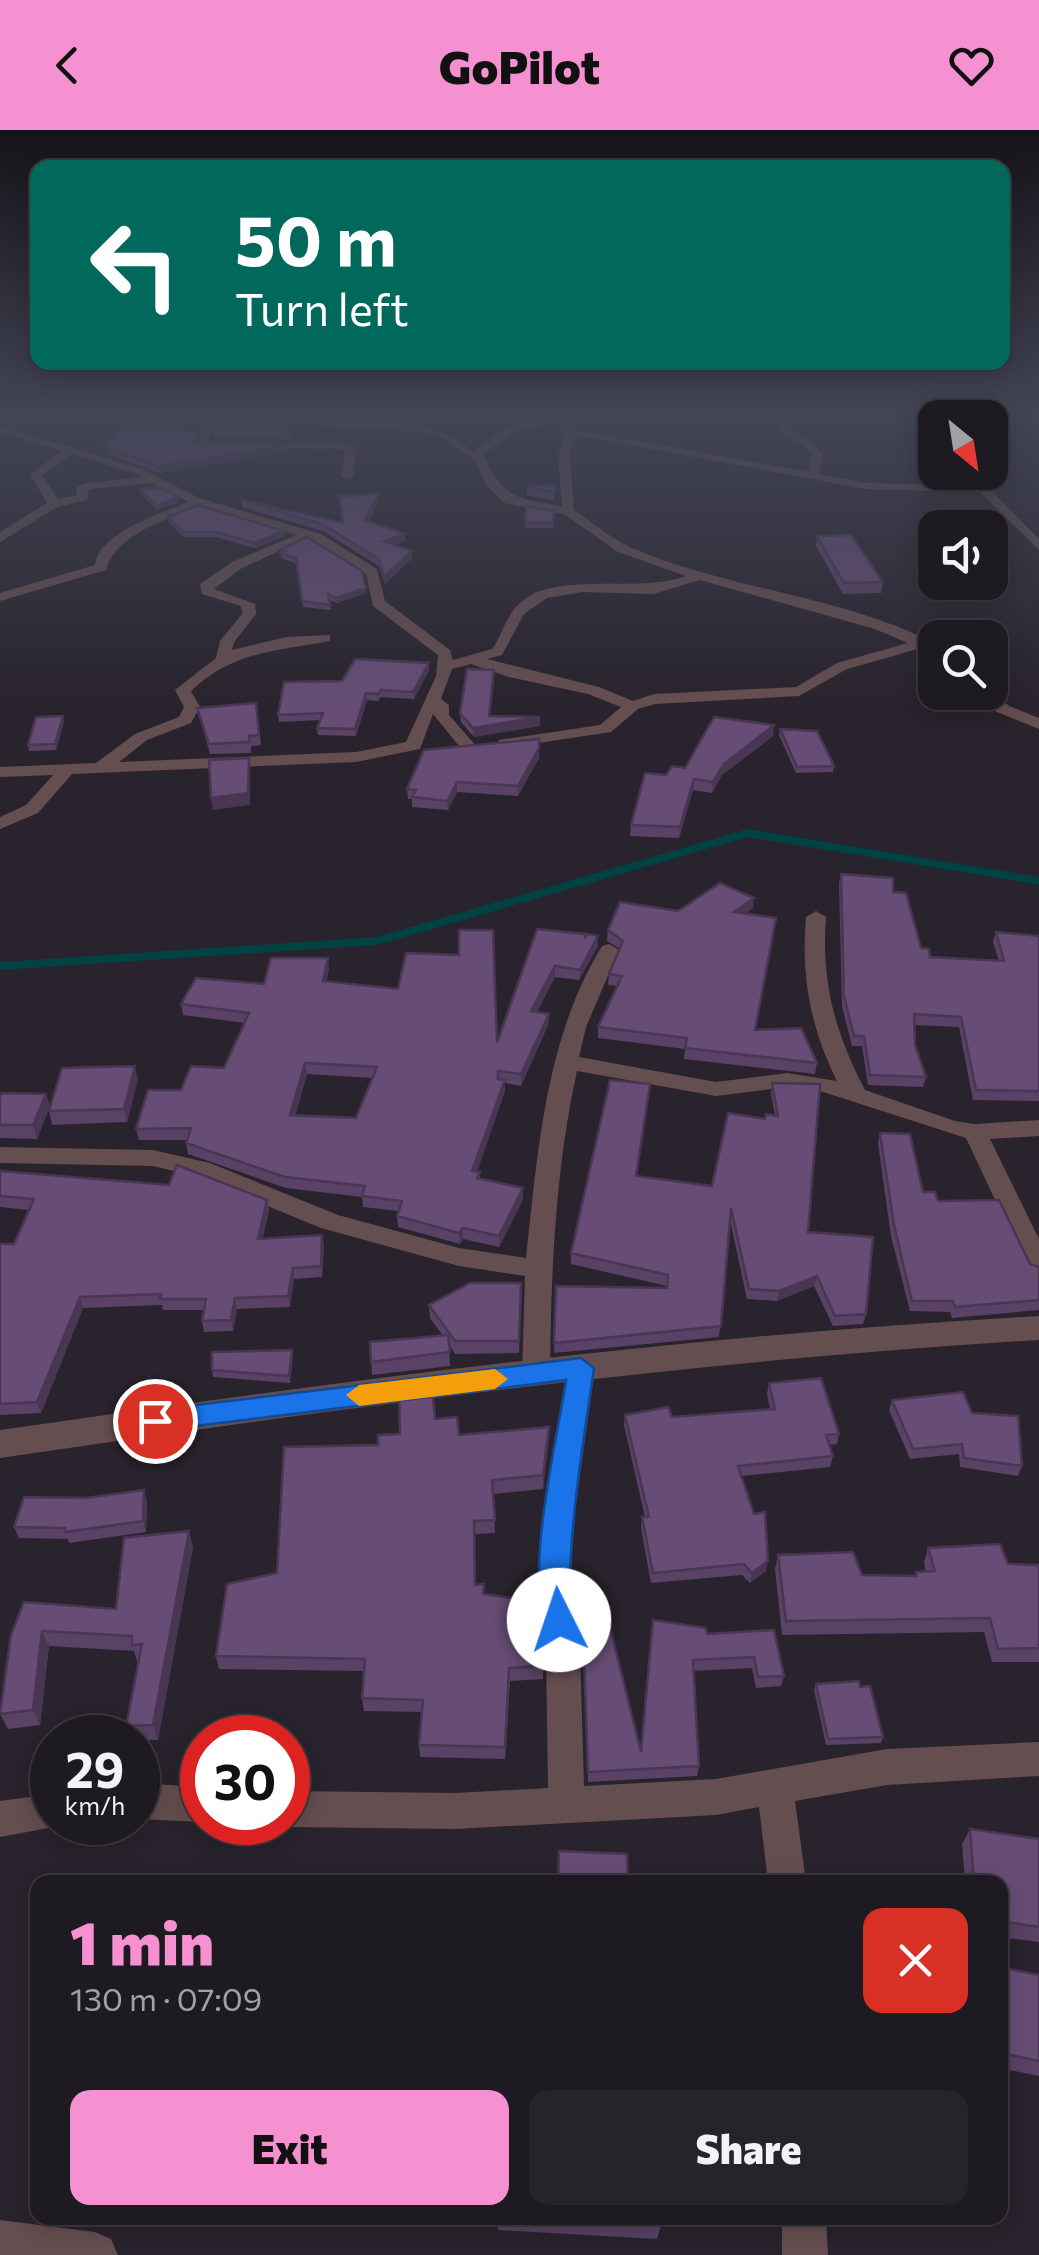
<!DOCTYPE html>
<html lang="en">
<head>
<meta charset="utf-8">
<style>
  body { margin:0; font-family:Commissioner,sans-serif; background:#26232a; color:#f1f3f6; height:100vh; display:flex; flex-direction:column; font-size:38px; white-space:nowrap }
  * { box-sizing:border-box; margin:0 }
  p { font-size:32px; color:#a1a1a5 }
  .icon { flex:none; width:55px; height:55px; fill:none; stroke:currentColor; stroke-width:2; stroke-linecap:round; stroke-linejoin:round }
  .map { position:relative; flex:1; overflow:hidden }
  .sheet { position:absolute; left:30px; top:1745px; width:978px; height:350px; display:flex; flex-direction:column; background:#1e1a21; border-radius:20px; box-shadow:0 5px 25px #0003,0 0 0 2px #3c383f }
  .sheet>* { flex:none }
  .guide { position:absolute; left:30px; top:30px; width:980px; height:210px; border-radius:20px; box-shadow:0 5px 25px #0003,0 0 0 2px #3c383f; background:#00695c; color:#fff; overflow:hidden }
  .needle { width:65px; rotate:150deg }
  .fabs { position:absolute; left:918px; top:270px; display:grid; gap:20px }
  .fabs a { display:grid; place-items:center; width:90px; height:90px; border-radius:20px; background:#1e1a21; box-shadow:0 5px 25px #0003,0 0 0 2px #3c383f; font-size:50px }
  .speed { position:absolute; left:30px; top:1585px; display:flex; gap:20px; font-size:50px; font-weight:700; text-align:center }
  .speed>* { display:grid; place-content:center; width:130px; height:130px; border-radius:50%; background:#1e1a21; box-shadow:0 5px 25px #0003,0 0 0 2px #3c383f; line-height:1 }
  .speed small { font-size:25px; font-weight:400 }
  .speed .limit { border:15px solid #d22; background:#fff; color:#111 }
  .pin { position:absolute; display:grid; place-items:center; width:85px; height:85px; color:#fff; margin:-42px; border:5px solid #fff; border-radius:50%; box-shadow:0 2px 10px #0007 }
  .me { position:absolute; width:110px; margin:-55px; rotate:356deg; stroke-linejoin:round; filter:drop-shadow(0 0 8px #0008) }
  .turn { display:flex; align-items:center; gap:35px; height:210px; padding:0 40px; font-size:45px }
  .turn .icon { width:130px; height:130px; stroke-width:2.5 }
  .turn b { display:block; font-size:70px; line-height:85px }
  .round { display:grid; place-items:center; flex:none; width:105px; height:105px; border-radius:20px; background:#26232a }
  .overview { display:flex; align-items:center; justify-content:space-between; height:170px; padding:0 40px }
  h1 { font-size:60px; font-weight:800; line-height:75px; color:#f590d1 }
  .button { display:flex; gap:20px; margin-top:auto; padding:20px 40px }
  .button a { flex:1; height:115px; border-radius:20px; background:#f590d1; color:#111; font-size:40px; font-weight:800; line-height:115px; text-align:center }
  .button a+a { background:#26232a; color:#f1f3f6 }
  header { display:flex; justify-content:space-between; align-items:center; height:130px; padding:0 40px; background:#f590d1; color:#111; font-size:45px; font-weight:800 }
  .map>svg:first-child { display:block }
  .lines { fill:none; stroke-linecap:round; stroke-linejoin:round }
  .stream { stroke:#034242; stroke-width:8 }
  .minor { fill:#654e50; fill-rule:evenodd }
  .tertiary { fill:#654e50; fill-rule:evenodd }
  .wall { fill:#594265; fill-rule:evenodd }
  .shaded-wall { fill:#483653 }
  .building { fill:#674d76; stroke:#483653; stroke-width:2.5; fill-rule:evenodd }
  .route { fill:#1a73e8; stroke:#114b97; stroke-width:2.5 }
  .slow { fill:#f59e0b }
</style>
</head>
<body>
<header><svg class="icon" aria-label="back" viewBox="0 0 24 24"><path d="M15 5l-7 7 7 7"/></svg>GoPilot<svg class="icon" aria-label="heart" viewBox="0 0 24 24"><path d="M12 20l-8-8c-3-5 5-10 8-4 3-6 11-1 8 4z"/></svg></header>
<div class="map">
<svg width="1039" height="2125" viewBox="0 0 1039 2125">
  <rect width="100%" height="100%" fill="#28232c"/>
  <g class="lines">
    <path class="stream" d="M0 836 377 811 748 703 1039 751"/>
    <path class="minor" d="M197 283H207L212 297 208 311 349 314 356 321 353 347 347 350 341 347 345 322 342 319 197 316 202 297Z
      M559 283H569L567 288 670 283 569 294 572 299 808 342 811 325 805 316 782 303 777 283H787L792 301 813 312 823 325 819 344 866 353 974 355 967 348 977 346 1039 409V420L980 362 866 359 575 305 570 326 574 380C592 392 612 409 632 418 726 459 848 467 935 514V523L921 518 847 539 799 566 655 574 638 579 611 602 505 618 497 613 499 610 600 595 621 577 588 564 509 547 471 534 452 539 441 569 449 575V585L477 617 475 621H463L433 584 420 619 356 632 72 644 38 683 0 699V687L26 675 53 645 0 647V637L96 633 135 604 179 587 184 577 175 560 216 528 220 511 242 484 241 476 202 464 200 454 232 432 296 405 198 376C165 391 117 403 106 440L0 471V463L95 435C98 403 162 383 188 372L152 353 89 359 87 370 57 377 0 412V402L47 373 30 344 62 321 0 302V296L142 339 199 368 321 404 377 439 385 471 450 520 453 530 492 519C503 504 506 485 520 473 555 440 638 464 686 446L618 422 564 384 504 373 486 355 475 330 439 306 404 300 319 297 297 291 302 288C367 300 417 278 473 321L512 294 555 289ZM560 295 565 306 558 326 562 376C514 368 505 369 483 324L519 299ZM72 324 134 343 142 347 83 354 76 358 77 365 58 369 42 345ZM308 408 366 444 373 476 438 525 436 546 406 612 356 622 119 632 147 610 191 593 200 577 191 561C233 521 277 521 330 511V505L286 507 232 520 234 512 256 484 255 474 214 459 242 438ZM700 450 875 499 908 513 837 533 796 557 654 564 633 571 599 557 487 529 502 525 524 484 547 468 583 462 653 464Z
      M916 283H926L935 296V307Z
      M990 561 1009 576 1039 588V599L997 582 975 562Z
      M816 781 826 787C821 851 835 903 865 960L955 991 975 994 1039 990V1006L990 1009 1039 1109V1145L1030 1143 1026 1136 966 1008 814 959 787 957 716 966 577 941C555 1041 551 1142 550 1244L546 1252 536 1255 526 1252 522 1244 525 1146 459 1136 321 1098 194 1046 153 1036 0 1033V1017L153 1020 210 1033 338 1085 459 1118 526 1128C538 1021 545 909 602 816L609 814 619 820 586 897 579 927 716 952 787 943 837 951C810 897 801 846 806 787Z
      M581 1227 591 1230 595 1238 573 1395 571 1459 580 1522 584 1656 716 1649 887 1619 1039 1612V1646L887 1655 795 1671 806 1752H768L759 1677 716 1685 455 1699 288 1697 276 1692H288V1661L455 1663 548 1658 546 1522 539 1459 541 1395 567 1238 571 1230Z
      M138 1653 202 1657 204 1692 138 1689Z
      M52 1664V1692L65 1695 0 1707V1671Z
      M782 2088H826L828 2125H782Z
      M0 2090 95 2102 111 2109 118 2125H0Z"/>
    <path class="tertiary" d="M1039 1186V1210C690 1231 345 1277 0 1328V1300C345 1250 690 1205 1039 1186Z"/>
  </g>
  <path class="wall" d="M291 296 293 309 213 307 212 299Z
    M183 301 196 313 287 322 159 343 106 324 105 317Z
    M555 355 554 371 527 365V356Z
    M140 360 179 372 157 380 141 364Z
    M378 364 379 370 368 391 405 404V411L394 415 412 428 385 454 379 436 323 401 242 377 241 370 343 393Z
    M526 376 554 381 553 398H525Z
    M168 387 284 401 285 406 255 418 216 407H184L169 392Z
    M817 406 883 452 881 463 843 464 816 416Z
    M280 420 366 458V463L337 473 329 470 331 480 303 477 297 434 281 428Z
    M429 533V540L414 569 381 567 378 571 367 570 356 606 318 605 317 598 320 590 279 592 278 585 342 551Z
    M494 549 490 586 540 587V596L474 607 461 592 460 583Z
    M256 573 261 615 251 616V623L210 624 197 578Z
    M64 592 56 620 29 621 28 615Z
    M780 599 834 636 833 642 796 643 779 605Z
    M773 606 722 645 712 663 693 660 679 708 630 706 631 695 666 645Z
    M539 609V628L518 666 457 662 448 680 412 677V669H408L407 659Z
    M841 744 893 762 921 818 930 827 999 831 993 812 996 802 1039 806V971L973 970 959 897 914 895 915 915 926 947 923 957 868 955 862 916H852L842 876 839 753Z
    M753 778 745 783 756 900 817 933 815 944 684 929 685 919 598 908V897L617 856 608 855 609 844 620 819 607 811 608 800 678 781Z
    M537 799 585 809 598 816 579 850 555 847 537 882 549 884 548 895 521 956 505 953V961L477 1041 480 1042V1048L523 1069 499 1117 463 1109 460 1114 398 1097 397 1086 398 1081 363 1077 362 1067 286 1058 188 1024 186 1013 187 1010H139L136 999 181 960 224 938 245 893 183 885 181 874 329 839 326 852 497 913ZM307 944 372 948 356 988 295 986Z
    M138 949 127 992 52 995 49 981V978L37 1009 0 1008V967L46 964 50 977Z
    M772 953 808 1102 866 1184 863 1194 833 1196 814 1156 777 1171 747 1169 730 1090 719 1207 554 1223 556 1156 667 1158V1156L571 1134V1123L637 1046 712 1056 765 989 775 985 771 963Z
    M880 1003 923 1062 1030 1134 1039 1137V1180L952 1188 950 1182 910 1181 891 1106 878 1013Z
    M0 1041 267 1070 269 1081 262 1109 322 1105 324 1116 322 1147 294 1149 290 1177 237 1179 233 1201 204 1202 202 1191 204 1180H163L162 1175 83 1178 41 1283 0 1285V1114H14L29 1080 0 1077Z
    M521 1153 519 1223 455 1224 449 1214 450 1236 372 1245 370 1212 443 1206 430 1188 429 1175Z
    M293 1227 290 1253 213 1247 212 1240Z
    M769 1253 839 1304 837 1314 829 1315 833 1326 830 1337 741 1346 766 1441 750 1453 742 1445 651 1453 641 1398 642 1387H645L624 1295 625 1285 672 1287 770 1279 767 1264Z
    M892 1270 972 1283 1022 1336 1018 1346 960 1337 959 1324 910 1329 889 1280Z
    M435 1289 459 1305 549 1297 543 1359 493 1364 495 1403 474 1404 475 1455 521 1500 543 1536V1549L510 1551 505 1629 420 1627 419 1615 422 1582 364 1581 362 1568 364 1541 219 1539 216 1526 277 1443 378 1315Z
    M147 1371 146 1402 69 1413 68 1409 19 1408 14 1397Z
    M193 1417 158 1610H138V1608H130L126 1596 139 1530 137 1531 134 1521 49 1516 40 1595 8 1599 0 1584 11 1505 116 1479Z
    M928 1418 1008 1434 1039 1435V1532H992L984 1502 782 1505 775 1439 778 1425 862 1445 914 1446 916 1442H926L924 1432Z
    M583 1499 640 1621 707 1504 774 1500 784 1546 781 1556 756 1558 752 1538 693 1541 699 1636 697 1646 588 1652Z
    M816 1554 860 1557 883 1607 881 1613 826 1615 814 1560Z
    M970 1699 1039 1709V1812L1000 1807V1752H965L962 1714Z
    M1000 1837 1039 1845V1946L1000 1938Z
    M497 2088H661V2095L657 2109 498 2100Z"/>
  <path class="shaded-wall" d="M185 283H188L181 308 180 301Z
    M287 315V322L159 343 158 336Z
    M378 364 379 370 366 397 365 390Z
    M178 367 179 372 157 380 156 376Z
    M284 401 285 406 255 418 254 413Z
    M405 404V411L385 418 384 411Z
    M412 421V428L385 454 384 447Z
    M366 458V463L337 473 336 468Z
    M429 533V540L414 569 413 562Z
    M494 540 489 595 540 587V596L474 607 473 598 489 586Z
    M366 563 367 570 356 606 355 599Z
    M63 586 64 592 56 620 55 614Z
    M774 595 773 606 722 645 712 663 713 652 724 634Z
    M539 618V628L518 666V656Z
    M249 628 250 640V675L213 680 211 668Z
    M694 649 693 660 679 708 680 697Z
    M457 652V662L448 680 447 671Z
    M754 768 753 778 733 792 734 782Z
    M598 806V816L579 850 580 840Z
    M328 828 329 839 324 862 323 851Z
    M555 836V847L531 892V881Z
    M549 884 548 895 521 956V944Z
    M305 933 307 944 292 997 290 985Z
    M135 936 138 949 127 992 124 979Z
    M505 950V961L473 1052 472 1041Z
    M46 964 50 977 37 1009 33 995Z
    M523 1058V1069L499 1117V1106Z
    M267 1070 269 1081 260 1121 258 1109Z
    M463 1098V1109L460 1114 459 1103Z
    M322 1105 324 1116 322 1147 321 1136Z
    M293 1138 294 1149 290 1177 288 1166Z
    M817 1146 814 1156 777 1171 779 1161Z
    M80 1167 83 1178 41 1283 37 1272Z
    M235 1168 237 1179 233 1201 231 1190Z
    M292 1220 293 1227 290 1253 289 1246Z
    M549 1297V1310L543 1359V1345Z
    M144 1360 147 1371 146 1402 143 1391Z
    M189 1401 193 1417 158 1610 153 1595Z
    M768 1431 766 1441 750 1453 752 1443Z
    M42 1501 49 1516 40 1595 33 1580Z"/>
  <path class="building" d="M129 283H185L180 301 194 300 196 313 287 315 158 336 105 317Z
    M231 294 291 296 292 300 212 299Z
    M555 355V362L527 356Z
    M159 357 178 367 156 376 140 360Z
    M378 364 365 390 405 404 384 411 412 421 384 447 379 429 322 394 241 370 343 393 339 366Z
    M198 375 284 401 254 413 216 402H183L168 387Z
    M526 376 554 381 553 393H525Z
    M851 405 883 452 844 453 817 406Z
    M307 407 362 441 366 458 336 468 328 464 330 475 302 471 296 428 280 423 285 421 280 420Z
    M355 529 429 533 413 562 381 560 378 564 366 563 355 599 317 598 323 583 278 585 284 552 342 551Z
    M467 539 494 540 489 586 540 587 473 598 460 583Z
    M256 573 259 605 249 606V612L209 614 197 578Z
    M63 586 55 614 28 615 36 587Z
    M714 587 774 595 724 634 713 652 694 649 680 697 631 695 645 643 666 645 672 636 685 638Z
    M780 599 817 601 834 636 797 637Z
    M539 609V618L518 656 457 652 447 671 412 667 416 660 407 659 424 620Z
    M249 628 248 663 211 668 209 630Z
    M841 744 893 748V762L906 763 921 818 929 819 930 827 1004 831 996 802 1039 806V961L976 960 961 887 914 884 915 915 926 947 870 945 864 906H854L844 866Z
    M720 753 754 768 734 782 776 788 755 900 801 898 817 933 685 918 687 908 598 897 622 846 609 844 623 811 608 800 620 772 678 781Z
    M537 799 585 804V809L587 804 598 806 580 840 555 836 531 881 549 884 521 944 498 941V949L505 950 472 1041 480 1042 477 1048 523 1058 499 1106 463 1098 459 1103 397 1086 402 1071 362 1066 365 1056 285 1047 186 1013 191 998 136 999 148 960H181L191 936 224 938 249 883 181 874 196 848 264 854 271 828H328L323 851 398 859 406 823 459 825V800H493L497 913ZM305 933 377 937 356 988 290 985Z
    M135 936 124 979 49 981 62 938Z
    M610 950 650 954 636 1046 712 1056 728 983 765 989 766 984 778 986 772 953 820 954 808 1102 873 1107 866 1184 835 1186 817 1146 779 1161 749 1159 731 1078 721 1196 554 1213 556 1156 667 1158 668 1145 571 1123Z
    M2 963 46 964 33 995H0V967Z
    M880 1003 910 1004 923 1062H935L938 1071 999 1070 1030 1134 1039 1137V1170L955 1177 953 1171H912L894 1095Z
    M177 1035 267 1070 258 1109 322 1105 321 1136 293 1138 288 1166 235 1168 231 1190 202 1191 206 1169H160L161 1164 80 1167 37 1272 0 1274V1114H14L34 1069 0 1066V1041L169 1055Z
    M470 1153H521L519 1211H455L429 1175Z
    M448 1205 450 1222 371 1232 370 1212Z
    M292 1220 289 1246 212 1240V1222Z
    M821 1248 839 1304 826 1305 833 1326 738 1336 754 1384 765 1382 768 1431 752 1443 744 1434 653 1443 642 1387H649L625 1285 668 1277 672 1287 775 1279 769 1253Z
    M432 1258 435 1289 457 1287 459 1305 549 1297 543 1345 492 1350 495 1390 474 1391 475 1455 484 1454 483 1464 520 1469 521 1500 541 1499 543 1536 509 1538 505 1617 419 1615 423 1570 362 1568 365 1529 216 1526 227 1454 277 1443 284 1317 378 1315V1305L400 1304 399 1263Z
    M963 1262 972 1283 1018 1286 1022 1336 964 1328 962 1314 913 1319 892 1270Z
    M144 1360 143 1391 65 1402V1398L14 1397 24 1367 86 1368Z
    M189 1401 153 1595 126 1596 142 1514 132 1515V1506L42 1501 33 1580 0 1584 11 1505 24 1472 116 1479 124 1408Z
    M1000 1414 1008 1434 1039 1435V1518L998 1519 990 1488 786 1491 778 1425 853 1422 862 1445 917 1446 916 1442 935 1441 928 1418Z
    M653 1490 706 1498 707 1504 774 1500 784 1546 758 1547 754 1527 693 1530 699 1636 588 1642 583 1499 610 1497 641 1622Z
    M859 1551 860 1557 870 1556 883 1607 828 1609 816 1554Z
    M970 1699 1039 1709V1797L1000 1791V1752H974Z
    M559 1721 627 1724 628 1752H558Z
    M1000 1837 1039 1845V1931L1000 1923Z
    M520 2088H661V2095Z"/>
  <linearGradient id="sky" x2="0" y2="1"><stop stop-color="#161318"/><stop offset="0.49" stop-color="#424556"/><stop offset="1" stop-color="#424556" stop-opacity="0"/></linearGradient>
  <rect width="1039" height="580" fill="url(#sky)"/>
  <path class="route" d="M581 1228 594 1238C584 1308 572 1377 570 1447 569 1465 577 1484 570 1500L559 1504 548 1500C523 1446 557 1311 566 1250L155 1301 142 1291 155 1280Z"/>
  <path class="slow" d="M495 1239 508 1249 495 1259 359 1276 346 1265 359 1255Z"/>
</svg>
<div class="fabs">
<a><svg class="needle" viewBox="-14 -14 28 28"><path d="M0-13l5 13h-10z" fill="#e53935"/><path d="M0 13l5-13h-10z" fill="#a1a1a5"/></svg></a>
<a><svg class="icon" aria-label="sound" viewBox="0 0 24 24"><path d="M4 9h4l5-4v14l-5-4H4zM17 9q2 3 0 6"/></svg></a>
<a><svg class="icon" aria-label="search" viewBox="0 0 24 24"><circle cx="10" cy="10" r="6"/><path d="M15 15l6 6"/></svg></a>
</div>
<div class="speed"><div>29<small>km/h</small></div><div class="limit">30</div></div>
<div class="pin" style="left:155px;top:1291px;background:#d93025"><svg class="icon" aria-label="arrive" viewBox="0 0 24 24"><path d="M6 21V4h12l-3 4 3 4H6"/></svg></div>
<svg class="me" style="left:559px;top:1490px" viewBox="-20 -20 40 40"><circle r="19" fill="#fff"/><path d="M0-13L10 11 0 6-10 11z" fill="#1a73e8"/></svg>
<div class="guide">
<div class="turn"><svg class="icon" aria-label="left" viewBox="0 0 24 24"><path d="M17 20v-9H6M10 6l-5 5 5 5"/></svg><div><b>50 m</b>Turn left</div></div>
</div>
<section class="sheet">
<div class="overview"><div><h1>1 min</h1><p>130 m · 07:09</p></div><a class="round" style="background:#d93025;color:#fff"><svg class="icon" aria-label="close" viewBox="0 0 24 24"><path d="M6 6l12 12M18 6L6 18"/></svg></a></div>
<div class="button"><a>Exit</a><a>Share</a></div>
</section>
</div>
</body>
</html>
